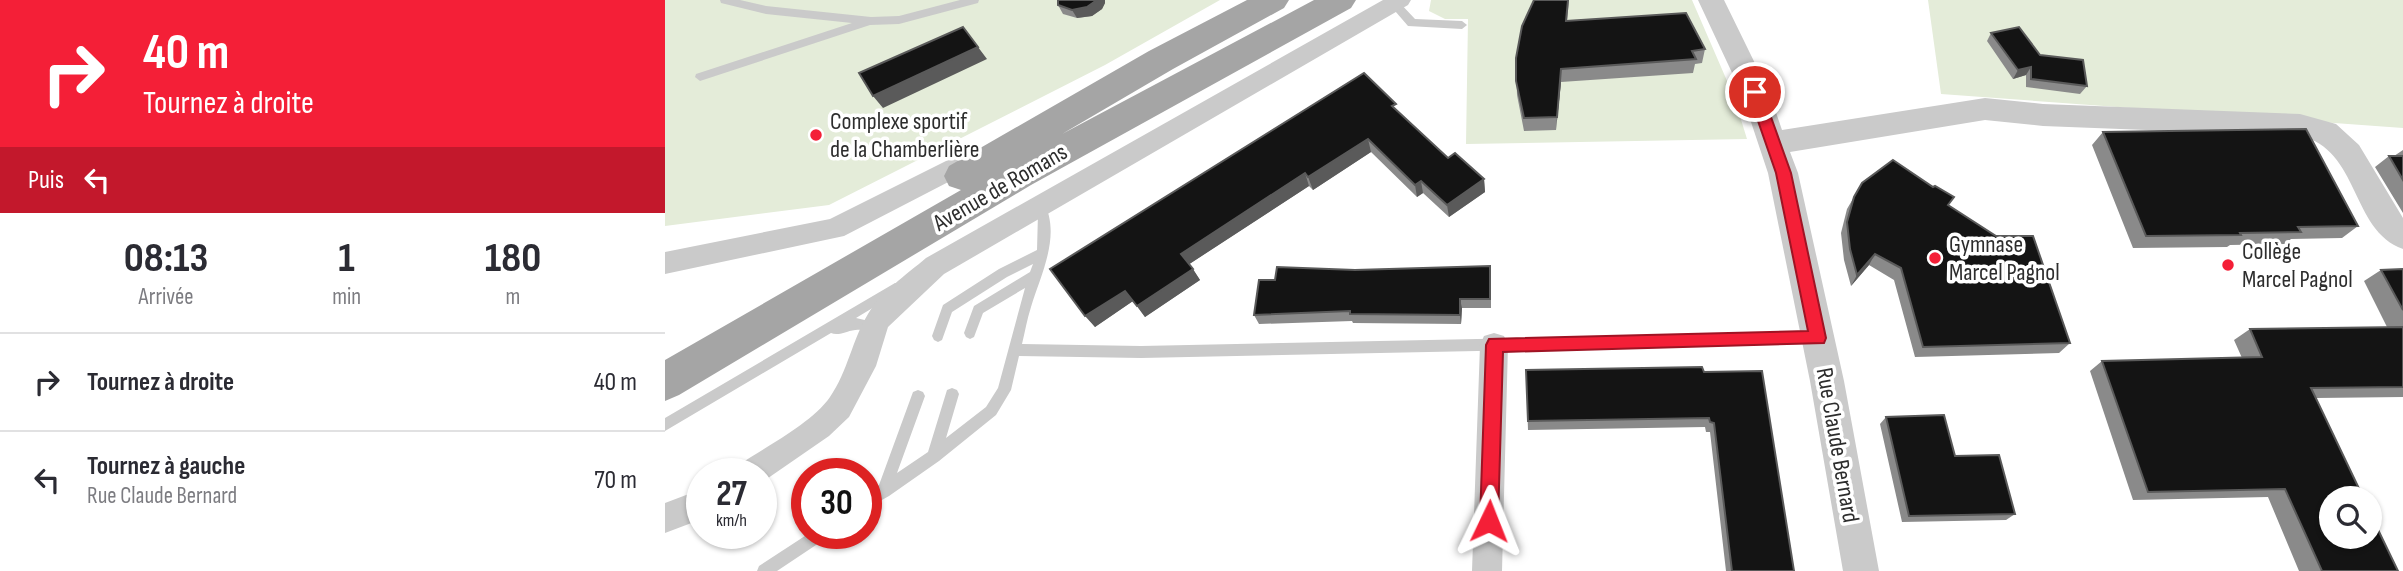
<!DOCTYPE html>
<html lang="fr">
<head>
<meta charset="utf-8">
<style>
  body { margin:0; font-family:"Sofia Sans Condensed",sans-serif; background:#f7f7f7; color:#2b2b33; height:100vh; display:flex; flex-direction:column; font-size:26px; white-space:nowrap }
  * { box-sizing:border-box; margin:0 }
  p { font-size:23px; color:#7c7c81 }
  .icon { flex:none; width:38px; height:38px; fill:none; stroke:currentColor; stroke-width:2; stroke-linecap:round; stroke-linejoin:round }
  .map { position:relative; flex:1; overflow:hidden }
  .panel { display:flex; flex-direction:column; background:#fff; width:665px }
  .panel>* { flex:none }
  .top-card { background:#f41f37; color:#fff; overflow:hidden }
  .tools { position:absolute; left:1654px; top:486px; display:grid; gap:14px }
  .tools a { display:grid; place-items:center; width:63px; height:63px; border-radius:50%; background:#fff; box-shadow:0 2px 5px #0004; font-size:35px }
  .speed { position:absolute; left:21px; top:458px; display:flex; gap:14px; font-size:35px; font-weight:700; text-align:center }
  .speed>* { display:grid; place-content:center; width:91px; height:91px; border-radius:50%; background:#fff; box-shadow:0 2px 5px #0004; line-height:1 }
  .speed small { font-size:18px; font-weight:400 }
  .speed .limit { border:10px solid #d22; background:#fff; color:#111 }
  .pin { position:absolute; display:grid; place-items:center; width:60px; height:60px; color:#fff; margin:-30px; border:4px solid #fff; border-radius:50%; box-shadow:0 2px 7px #0007 }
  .me { position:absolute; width:77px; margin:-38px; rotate:2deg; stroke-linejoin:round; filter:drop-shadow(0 0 5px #0008) }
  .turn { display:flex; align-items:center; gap:24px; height:147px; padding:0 28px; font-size:32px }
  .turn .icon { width:91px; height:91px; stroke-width:2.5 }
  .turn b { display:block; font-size:49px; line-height:60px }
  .then { display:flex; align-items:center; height:66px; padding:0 28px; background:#0003; gap:14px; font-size:26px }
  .eta { display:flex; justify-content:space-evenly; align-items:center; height:119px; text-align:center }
  .eta b { font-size:42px; font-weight:700; line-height:49px }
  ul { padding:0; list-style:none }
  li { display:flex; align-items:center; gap:21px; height:98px; padding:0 28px; border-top:2px solid #e1e1e2 }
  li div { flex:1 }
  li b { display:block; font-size:26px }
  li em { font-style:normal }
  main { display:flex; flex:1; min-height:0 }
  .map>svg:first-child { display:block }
  .green { fill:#e4ecd9 }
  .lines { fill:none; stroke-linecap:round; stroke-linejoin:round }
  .service { fill:#cacaca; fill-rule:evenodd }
  .minor { fill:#cacaca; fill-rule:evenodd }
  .tertiary { fill:#cacaca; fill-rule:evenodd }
  .primary { fill:#a5a5a5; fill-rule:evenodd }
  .wall { fill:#8a8a8a }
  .shaded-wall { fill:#5a5a5a }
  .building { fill:#141414; stroke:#5a5a5a; stroke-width:2 }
  .route { fill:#f41f37; stroke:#9f1424; stroke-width:2 }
  .poi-dot { fill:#f41f37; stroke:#fff; stroke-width:2.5 }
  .labels { text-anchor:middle; stroke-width:7; stroke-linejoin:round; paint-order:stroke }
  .poi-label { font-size:24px; fill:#2d2d2d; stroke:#fff; text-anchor:start }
  .street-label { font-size:24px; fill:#2d2d2d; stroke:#fff }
</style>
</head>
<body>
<main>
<section class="panel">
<div class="top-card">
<div class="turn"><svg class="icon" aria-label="right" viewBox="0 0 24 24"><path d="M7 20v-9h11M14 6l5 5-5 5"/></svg><div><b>40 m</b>Tournez à droite</div></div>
<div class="then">Puis<svg class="icon" aria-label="left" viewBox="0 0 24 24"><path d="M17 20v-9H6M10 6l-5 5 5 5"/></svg></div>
</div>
<div class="eta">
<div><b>08:13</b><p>Arrivée</p></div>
<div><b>1</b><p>min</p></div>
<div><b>180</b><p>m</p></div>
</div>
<ul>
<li><svg class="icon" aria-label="right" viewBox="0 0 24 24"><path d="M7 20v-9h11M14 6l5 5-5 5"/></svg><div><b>Tournez à droite</b></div><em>40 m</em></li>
<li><svg class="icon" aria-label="left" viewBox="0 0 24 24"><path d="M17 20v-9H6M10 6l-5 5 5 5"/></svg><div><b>Tournez à gauche</b><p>Rue Claude Bernard</p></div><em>70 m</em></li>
</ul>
</section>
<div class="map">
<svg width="1738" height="571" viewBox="0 0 1738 571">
  <rect width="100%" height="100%" fill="#fff"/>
  <path class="green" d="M0 0H555L440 65 164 205 0 226Z
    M766 0H1027L1069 97 1082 139 801 144 803 19H780L764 11Z
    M1263 0H1738V128L1276 94Z"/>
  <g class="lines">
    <path class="service" d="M55 0H75L101 6 206 17 234 16 295 0H314L313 3 234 24 205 25 35 81 30 77 31 74 187 23 101 14 56 3Z
      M729 0 733 1 750 19 797 21 802 25 797 29 743 26 724 4Z
      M374 199 378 201C397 234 376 274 366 307 362 319 360 332 357 344L476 346 1150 332 1154 334 1156 338 1154 342 1150 344 476 358 354 356 346 390 331 415 274 461 224 496 201 509V494L214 485 248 392 253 390 258 392 260 396 232 473 263 452 282 390 287 388 292 390 294 394 281 438 321 407 333 388 360 288 318 313 309 337 305 339 301 337 299 333 309 306 365 272 368 264 342 277 287 312 277 340 273 342 269 340 267 336 278 305 334 269 372 250 373 213 368 204 370 201Z
      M230 283 234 284 236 288 234 292 191 318 204 321 212 334 210 338 206 340 202 338 196 330C186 328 175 337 166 333L0 431V418Z
      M143 534H162L160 539 112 571H92L94 566Z"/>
    <path class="minor" d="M718 0H746L743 5 279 274 223 327 211 366 184 417 164 436 96 483V474H70L75 464C102 446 147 423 165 397 183 371 187 340 203 314 216 292 241 275 261 258Z
      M311 146 320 149 323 156 320 163 179 236 0 274V252L165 219Z
      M829 333 839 336 843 345 837 571H807L815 345 819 336Z
      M37 489V519L0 533V503Z"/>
    <path class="tertiary" d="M1033 0H1059L1104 92 1117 130 1320 98 1378 104 1635 114 1671 124 1694 145 1738 218V249C1685 230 1695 149 1635 136L1378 126 1320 120 1125 152 1133 173 1179 381 1214 571H1178L1145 381 1103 173 1076 92Z"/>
    <path class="primary" d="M582 0H624L619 8 508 69 397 134 649 0H691L686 8 366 185 14 395 0 401V360L296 190 284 186 279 176 284 166 484 51Z"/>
  </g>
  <path class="wall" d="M869 0H904L902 21 1040 49 1037 63 1030 64 1028 73 896 82 891 130 859 131 852 95 851 58Z
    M440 3 437 9 427 16 412 18 398 14 393 5Z
    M1326 33 1375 55 1422 86 1415 94 1361 87V75L1348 79 1322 41Z
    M733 111 783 158 819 179 820 192 784 217 758 193 752 197 706 152 648 190 644 186 524 264 535 280 480 317 468 301 430 327 385 269Z
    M1438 132 1693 226 1677 238 1626 239 1620 244 1565 245 1562 247 1468 248 1427 145Z
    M1738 150V213L1710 167 1724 156H1729Z
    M1189 197 1283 205 1405 343 1394 353 1250 357 1229 280 1204 265 1186 286 1179 260 1176 233 1182 209Z
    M1738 269V397L1651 398 1733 571H1634L1603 497 1468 500 1425 371 1437 361 1577 358 1569 340 1585 329 1722 327 1699 281 1716 270Z
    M826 276V308H797L796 324 688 323 687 321 594 324 589 315Z
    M1037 367 1129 571H1061L1045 432H1041L1040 427 863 430 861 370Z
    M1221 417 1350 514 1341 520 1237 522 1215 424Z"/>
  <path class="shaded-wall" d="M432 0H440V3L437 9 427 16 412 18 407 10Z
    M313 47 322 59 218 108 208 96Z
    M1366 67 1361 75 1348 79 1353 70Z
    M896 69V82L891 130 892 117Z
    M703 139 706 152 648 190 643 177Z
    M640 173 644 186 523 265 516 254Z
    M819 179 820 192 784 217 782 205Z
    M756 181 758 193 752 197 750 185Z
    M1210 254 1204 265 1186 286 1192 275Z
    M528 269 535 280 480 317 472 306Z
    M460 291 468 301 430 327 420 316Z
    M795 299 797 308 796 324 795 315Z"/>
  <path class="building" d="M393 0H432L422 7 407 10 393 5Z
    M869 0H903L901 21 1021 13 1040 49 1027 51 1031 59 896 69 892 117 859 118 851 81V58L857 26Z
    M298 27 313 47 208 96 194 73Z
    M1354 27 1375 55 1418 60 1422 86 1366 79V67L1353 70 1326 33Z
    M699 73 731 104 727 106 783 158 790 153 819 179 782 205 756 181 750 185 703 139 643 177 640 173 516 254 528 269 472 306 460 291 420 316 385 269Z
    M1641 129 1693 226 1633 227 1636 232 1575 233 1576 235 1481 236 1438 132Z
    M1724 156H1738V180Z
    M1228 160 1268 187 1270 186 1289 197 1283 205 1331 236H1368L1405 343 1258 347 1236 268 1210 254 1192 275 1185 249 1182 222 1189 197 1197 183Z
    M825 266V299H795V315L685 314V311L589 315 594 280H610L612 267 690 270Z
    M1738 269V310L1716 270Z
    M1738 327V387L1646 388 1699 499H1666V537H1704V511L1733 571H1657L1620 489 1483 492 1437 361 1597 357 1585 329Z
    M1037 367 1039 372 1097 371 1129 571H1067L1049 423 1045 422 1044 418 863 421 861 370Z
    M1279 415 1290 456 1334 455 1350 514 1244 516 1221 417Z"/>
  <path class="route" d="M1090 86 1097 92 1126 173 1161 338 1159 343 838 352 833 521 830 527 824 530 817 527 815 521 821 345 824 339 1143 331 1111 173 1083 92Z"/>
  <g class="poi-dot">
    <circle cx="151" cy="135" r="7"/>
    <circle cx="1270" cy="258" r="7"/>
    <circle cx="1563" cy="265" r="7"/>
  </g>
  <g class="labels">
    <g class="poi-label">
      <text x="165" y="129">Complexe sportif<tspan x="165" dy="28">de la Chamberlière</tspan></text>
      <text x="1284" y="252">Gymnase<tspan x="1284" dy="28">Marcel Pagnol</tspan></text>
      <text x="1577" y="259">Collège<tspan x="1577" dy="28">Marcel Pagnol</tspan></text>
    </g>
    <g class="street-label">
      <text transform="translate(335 187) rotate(-30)" y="8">Avenue de Romans</text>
      <text transform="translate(1173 445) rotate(80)" y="8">Rue Claude Bernard</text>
    </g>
  </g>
</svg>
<div class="tools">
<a><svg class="icon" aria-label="search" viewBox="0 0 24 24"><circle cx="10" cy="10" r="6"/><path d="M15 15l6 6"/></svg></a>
</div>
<div class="speed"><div>27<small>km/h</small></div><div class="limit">30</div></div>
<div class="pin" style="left:1090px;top:92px;background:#d93025"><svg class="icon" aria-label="arrive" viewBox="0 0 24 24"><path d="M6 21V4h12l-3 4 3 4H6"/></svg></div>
<svg class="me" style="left:824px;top:521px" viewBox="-20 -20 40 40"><path d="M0-17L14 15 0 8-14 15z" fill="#f41f37" stroke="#fff" stroke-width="4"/></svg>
</div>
</main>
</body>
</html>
